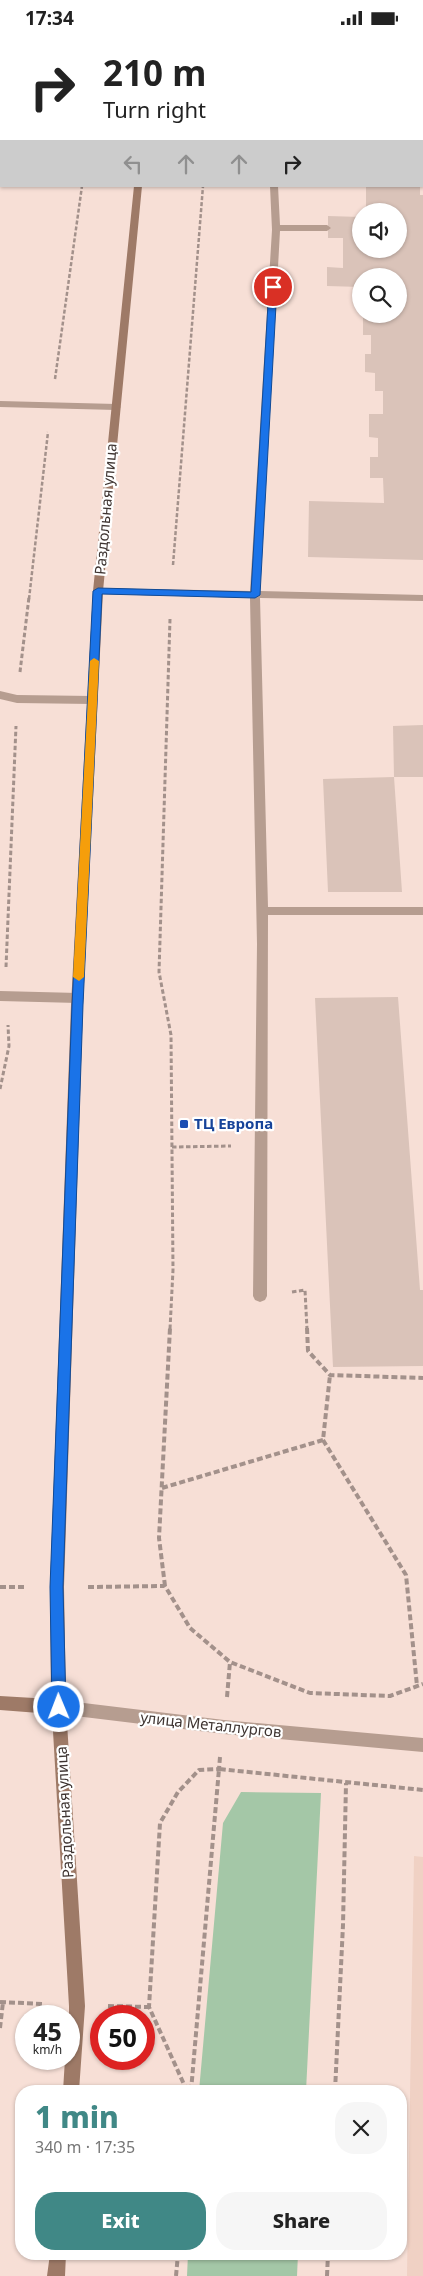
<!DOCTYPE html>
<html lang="en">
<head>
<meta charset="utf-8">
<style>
  body { margin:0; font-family:"Noto Sans",sans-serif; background:#f6f6f6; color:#222; height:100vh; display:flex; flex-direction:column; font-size:19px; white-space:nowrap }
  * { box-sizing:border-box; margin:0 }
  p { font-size:16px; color:#767676 }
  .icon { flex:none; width:28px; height:28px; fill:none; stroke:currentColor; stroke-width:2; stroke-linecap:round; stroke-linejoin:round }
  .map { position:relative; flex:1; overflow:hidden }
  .drawer { position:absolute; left:15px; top:2050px; width:392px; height:175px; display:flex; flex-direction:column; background:#fff; border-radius:20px; box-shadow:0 1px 4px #0004 }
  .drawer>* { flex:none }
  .hud { position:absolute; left:0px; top:0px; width:424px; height:152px; box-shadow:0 1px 4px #0004; background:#fff; color:#222; overflow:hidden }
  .buttons { position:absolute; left:352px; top:168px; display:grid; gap:10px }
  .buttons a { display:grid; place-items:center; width:55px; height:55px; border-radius:50%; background:#fff; box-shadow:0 1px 4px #0004; font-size:25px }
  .speed { position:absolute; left:15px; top:1970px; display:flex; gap:10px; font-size:25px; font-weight:700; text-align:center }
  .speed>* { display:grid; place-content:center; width:65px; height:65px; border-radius:50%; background:#fff; box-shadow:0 1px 4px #0004; line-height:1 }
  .speed small { font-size:12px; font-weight:400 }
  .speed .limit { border:8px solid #d22; background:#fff; color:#111 }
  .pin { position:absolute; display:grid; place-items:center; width:42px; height:42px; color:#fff; margin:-21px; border:2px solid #fff; border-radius:50%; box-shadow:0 1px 5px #0007 }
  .me { position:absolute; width:55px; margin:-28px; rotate:359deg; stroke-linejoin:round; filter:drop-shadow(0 0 4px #0008) }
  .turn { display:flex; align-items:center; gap:18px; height:105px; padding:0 20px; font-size:22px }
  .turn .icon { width:65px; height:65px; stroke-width:2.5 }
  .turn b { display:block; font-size:35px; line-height:42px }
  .lanes { display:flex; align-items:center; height:48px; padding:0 20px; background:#0003; justify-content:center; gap:25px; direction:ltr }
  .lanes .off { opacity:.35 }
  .round { display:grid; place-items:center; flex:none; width:52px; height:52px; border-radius:20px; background:#f6f6f6 }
  .overview { display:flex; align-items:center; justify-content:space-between; height:85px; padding:0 20px }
  h1 { font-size:30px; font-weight:800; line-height:38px; color:#408886 }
  .cta { display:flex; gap:10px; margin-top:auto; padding:10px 20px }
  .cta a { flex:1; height:58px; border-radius:20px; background:#408886; color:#fff; font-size:20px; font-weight:800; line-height:58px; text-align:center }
  .cta a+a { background:#f6f6f6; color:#222 }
  .status { display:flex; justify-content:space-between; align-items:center; height:35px; padding:0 25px; background:#fff; direction:ltr }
  .status svg { height:14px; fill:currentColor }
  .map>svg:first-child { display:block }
  .built { fill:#f0d1c4 }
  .green { fill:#a4c7a7 }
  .building { fill:#dac3b9 }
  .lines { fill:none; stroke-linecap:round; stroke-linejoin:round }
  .path-far2 { stroke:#a3918b; stroke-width:2.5; stroke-dasharray:4 2; stroke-linecap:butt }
  .path-far1 { stroke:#a3918b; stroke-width:3; stroke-dasharray:4.5 2.5; stroke-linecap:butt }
  .path { stroke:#a3918b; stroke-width:4; stroke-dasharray:6 3; stroke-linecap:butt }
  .service { fill:#b69d90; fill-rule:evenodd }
  .minor { fill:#b69d90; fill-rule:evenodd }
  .secondary { fill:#9e7a67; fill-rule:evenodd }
  .route { fill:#1a73e8; stroke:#114b97 }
  .slow { fill:#f59e0b }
  .transit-dot { fill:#1a4fb4; stroke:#fff; stroke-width:2 }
  .labels { text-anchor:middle; stroke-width:4.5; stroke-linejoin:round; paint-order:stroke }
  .street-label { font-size:15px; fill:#3e3431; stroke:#fff }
  .transit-label { font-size:15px; font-weight:bold; fill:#164399; stroke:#fff; text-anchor:start }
</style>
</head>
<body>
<div class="status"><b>17:34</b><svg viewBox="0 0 49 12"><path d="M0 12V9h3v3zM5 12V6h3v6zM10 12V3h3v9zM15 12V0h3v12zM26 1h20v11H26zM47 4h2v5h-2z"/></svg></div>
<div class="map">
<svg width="423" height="2241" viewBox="0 0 423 2241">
  <rect width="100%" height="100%" fill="#f7dfd6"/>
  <path class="built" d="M414 1821 423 1822V2241H407Z"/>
  <path class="green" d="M241 1757 321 1758 306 2056H199L223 1788Z
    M188 2219H298L297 2241H187Z"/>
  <path class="building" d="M366 151H420V160H423V525L308 522 309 466 384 468 383 443H370V422H378V403L369 402V379H383V356H375V338L365 337V319H371V300H363V280L399 279V241H361V252L327 251V232L343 233V203H328V181L361 182V214H399V176L366 175Z
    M423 690V742H394L393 691Z
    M394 742 402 857H328L323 744Z
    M398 962 420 1255H423V1331L333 1332 315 963Z"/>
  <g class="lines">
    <path class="path-far2" d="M55 344 82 151
      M173 530 203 151
      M29 564 48 397"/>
    <path class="path-far1" d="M20 637 29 562
      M6 932 16 691
      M0 1054 9 1011 8 990
      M172 1112 231 1111
      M292 1257 305 1255 307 1294
      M170 1294 173 1235 171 1000 159 937 170 584"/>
    <path class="path" d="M307 1293 308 1316 330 1340 423 1343
      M323 1405 406 1540 417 1651
      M162 1453 323 1405 330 1340
      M165 1551 159 1503 170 1293
      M0 1552H27
      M88 1552 165 1551 190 1593 230 1627 310 1658 390 1661 423 1649
      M227 1662 230 1627
      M0 1967 44 1969
      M108 1971 149 1972
      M0 1993 3 1967
      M187 2056 149 1972 160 1788 178 1757 199 1735 219 1734 220 1722
      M191 2056 219 1734 423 1755
      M335 2056 343 1890 346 1748
      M176 2241 178 2219
      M327 2241 328 2219"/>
    <path class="service" d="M43 0H51V1H43Z
      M0 57H1V61H0Z
      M0 121 1 122V127H0Z
      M270 151H278L280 190H327L331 193 327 196H280L260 556 423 560V566L260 563 268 872H423V880H268L267 1261 265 1265 260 1267 255 1265 253 1261 257 909 250 563 98 559 93 556 98 553 250 556 272 195Z
      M0 366 116 369 121 372 116 375 0 372Z
      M0 656 17 660 92 661 97 665 92 669 17 668 0 664Z
      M0 956 78 958 84 963 78 968 0 966Z"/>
    <path class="minor" d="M59 1665 224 1685 423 1703V1717L224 1699 59 1679 54 1677 52 1672 54 1667Z"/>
    <path class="secondary" d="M154 0H162V1H154Z
      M134 151H142L103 556 83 970 64 1552 66 1672 85 1971 79 2056H63L65 2024H69V1971L52 1679 0 1675V1661L51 1664 50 1552 71 970 93 556Z
      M50 2219H66L65 2241H47Z"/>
  </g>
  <path class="route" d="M273 250 277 252 260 560 255 563 102 559 83 970 63 1552 66 1672 64 1676 59 1678 54 1676 52 1672 50 1552 72 970 93 556 98 553 251 557 269 252Z"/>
  <path class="slow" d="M94 623 99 626 84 942 79 946 73 942 90 626Z"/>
  <rect class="transit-dot" x="179" y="1084" width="10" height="10" rx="2.5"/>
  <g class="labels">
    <g class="street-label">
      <text transform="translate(106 474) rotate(-85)" y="5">Раздольная улица</text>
      <text transform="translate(211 1690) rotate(6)" y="5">улица Металлургов</text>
      <text transform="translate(65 1777) rotate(-93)" y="5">Раздольная улица</text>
    </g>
    <g class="transit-label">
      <text x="194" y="1094">ТЦ Европа</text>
    </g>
  </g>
</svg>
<div class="buttons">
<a><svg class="icon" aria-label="sound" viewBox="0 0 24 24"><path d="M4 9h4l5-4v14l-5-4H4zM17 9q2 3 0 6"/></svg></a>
<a><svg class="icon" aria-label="search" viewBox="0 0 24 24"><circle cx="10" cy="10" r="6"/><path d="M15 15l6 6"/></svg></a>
</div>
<div class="speed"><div>45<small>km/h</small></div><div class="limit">50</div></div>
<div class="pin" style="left:273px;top:252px;background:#d93025"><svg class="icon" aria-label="arrive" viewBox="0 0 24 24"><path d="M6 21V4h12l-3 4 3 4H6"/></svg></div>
<svg class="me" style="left:59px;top:1672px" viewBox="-20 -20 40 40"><circle r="17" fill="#1a73e8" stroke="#fff" stroke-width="3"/><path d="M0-11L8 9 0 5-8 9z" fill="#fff"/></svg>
<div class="hud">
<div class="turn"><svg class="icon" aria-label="right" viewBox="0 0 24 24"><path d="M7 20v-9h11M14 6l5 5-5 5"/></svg><div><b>210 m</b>Turn right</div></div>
<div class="lanes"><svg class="icon off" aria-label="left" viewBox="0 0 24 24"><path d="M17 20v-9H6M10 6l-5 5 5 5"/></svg><svg class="icon off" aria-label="ahead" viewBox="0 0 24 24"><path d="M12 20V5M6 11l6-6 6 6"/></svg><svg class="icon off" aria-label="ahead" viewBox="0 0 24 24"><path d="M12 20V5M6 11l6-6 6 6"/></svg><svg class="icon" aria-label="right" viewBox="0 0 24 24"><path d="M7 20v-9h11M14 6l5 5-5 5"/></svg></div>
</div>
<section class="drawer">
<div class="overview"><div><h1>1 min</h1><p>340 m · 17:35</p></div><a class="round"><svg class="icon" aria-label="close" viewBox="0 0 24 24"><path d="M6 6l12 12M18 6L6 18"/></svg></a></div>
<div class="cta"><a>Exit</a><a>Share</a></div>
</section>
</div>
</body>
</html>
